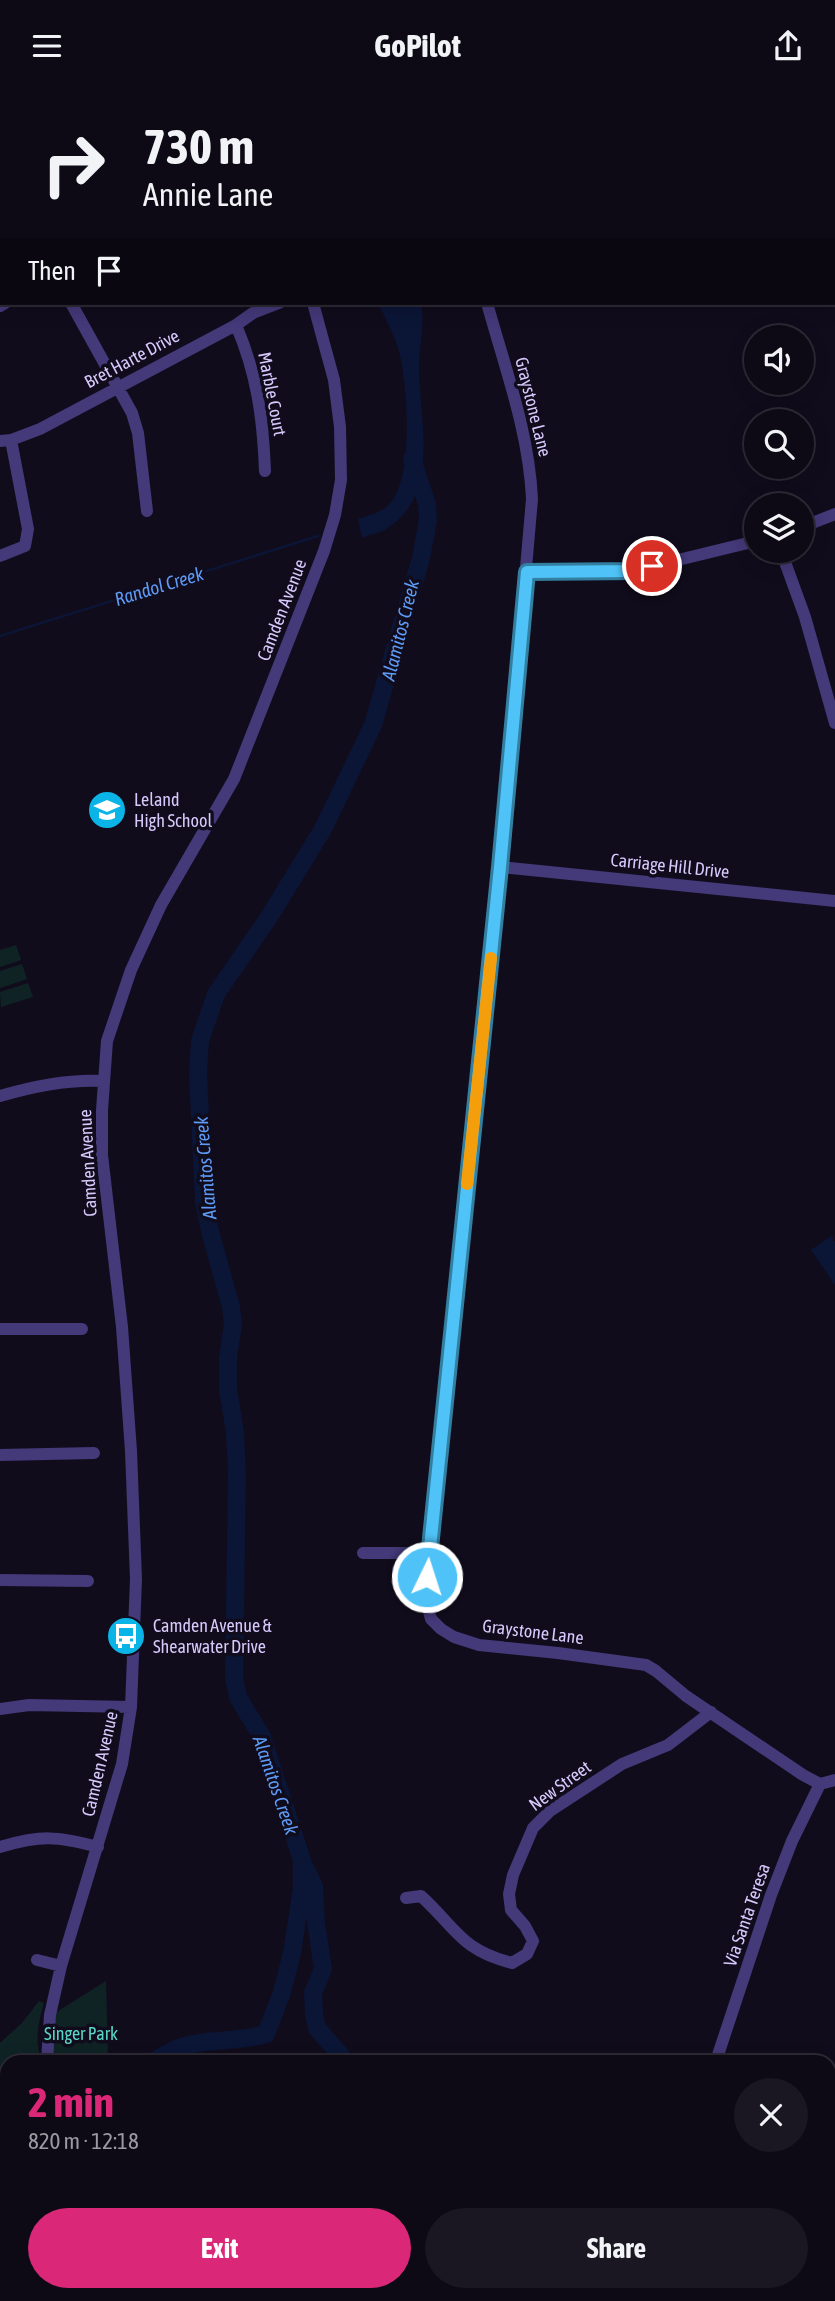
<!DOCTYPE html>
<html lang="en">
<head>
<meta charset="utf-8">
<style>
  body { margin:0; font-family:"Asap Condensed",sans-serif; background:#1b1722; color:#f1f3f6; height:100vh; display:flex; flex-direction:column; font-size:26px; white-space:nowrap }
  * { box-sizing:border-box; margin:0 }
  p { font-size:23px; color:#9a9aa0 }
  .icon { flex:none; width:38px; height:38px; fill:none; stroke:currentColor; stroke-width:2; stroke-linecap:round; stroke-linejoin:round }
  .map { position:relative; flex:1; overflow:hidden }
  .side { position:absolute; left:0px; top:1964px; width:836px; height:247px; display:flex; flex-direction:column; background:#0d0915; border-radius:21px 21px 0 0; box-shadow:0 4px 18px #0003,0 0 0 2px #2d2a34 }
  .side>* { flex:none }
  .hud { position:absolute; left:0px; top:0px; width:836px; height:214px; box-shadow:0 4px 18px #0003,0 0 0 2px #2d2a34; background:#0d0915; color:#f1f3f6; overflow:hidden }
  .buttons { position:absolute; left:744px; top:234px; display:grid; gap:14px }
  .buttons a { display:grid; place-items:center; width:70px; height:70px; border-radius:50%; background:#0d0915; box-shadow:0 4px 18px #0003,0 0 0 2px #2d2a34; font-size:35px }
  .pin { position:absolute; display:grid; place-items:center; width:60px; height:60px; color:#fff; margin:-30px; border:4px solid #fff; border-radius:50%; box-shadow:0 2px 7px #0007 }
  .me { position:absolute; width:77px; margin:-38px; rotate:4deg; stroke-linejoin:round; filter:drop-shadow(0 0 5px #0008) }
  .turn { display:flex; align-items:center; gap:24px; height:147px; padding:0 28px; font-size:32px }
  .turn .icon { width:91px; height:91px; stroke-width:2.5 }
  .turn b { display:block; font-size:49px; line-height:60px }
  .then { display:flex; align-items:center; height:66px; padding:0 28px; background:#0003; gap:14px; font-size:26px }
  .round { display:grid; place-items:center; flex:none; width:74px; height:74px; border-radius:37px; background:#1b1722 }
  .overview { display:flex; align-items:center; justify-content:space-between; height:119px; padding:0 28px }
  h1 { font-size:42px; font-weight:700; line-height:52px; color:#db2777 }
  .cta { display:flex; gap:14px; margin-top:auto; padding:14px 28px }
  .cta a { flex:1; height:80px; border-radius:42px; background:#db2777; color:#fff; font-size:28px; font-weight:700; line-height:80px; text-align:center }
  .cta a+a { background:#1b1722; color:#f1f3f6 }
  header { display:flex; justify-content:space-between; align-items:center; height:91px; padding:0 28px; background:#0d0915; font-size:32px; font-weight:700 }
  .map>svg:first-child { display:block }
  .green { fill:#0f2325 }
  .water { fill:#0b1536 }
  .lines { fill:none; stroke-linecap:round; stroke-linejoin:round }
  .stream { stroke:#0b1536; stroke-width:2.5 }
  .river { stroke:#0b1536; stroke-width:18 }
  .minor { stroke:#443979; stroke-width:12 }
  .route-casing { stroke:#337fa1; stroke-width:18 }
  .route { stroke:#4fc3f7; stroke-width:12 }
  .slow { stroke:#f59e0b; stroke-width:12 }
  .labels { text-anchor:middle; stroke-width:7; stroke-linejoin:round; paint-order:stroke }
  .street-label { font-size:18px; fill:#d6c9fc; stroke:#110c1c }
  .poi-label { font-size:18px; fill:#d6c9fc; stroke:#110c1c; text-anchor:start }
  .park-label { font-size:18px; fill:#5ad7c9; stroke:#110c1c }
  .water-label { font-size:19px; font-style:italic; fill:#5d9bf7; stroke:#110c1c }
</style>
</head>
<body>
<header><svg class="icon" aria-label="menu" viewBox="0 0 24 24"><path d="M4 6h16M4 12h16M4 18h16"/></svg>GoPilot<svg class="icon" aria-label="share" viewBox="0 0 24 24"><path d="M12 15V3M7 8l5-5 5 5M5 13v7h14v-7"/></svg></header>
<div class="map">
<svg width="835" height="2210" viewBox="0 0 835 2210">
  <rect width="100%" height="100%" fill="#110c1c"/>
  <path class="green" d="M16 854 21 869 0 876V859Z
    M22 873 27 888 0 897V880Z
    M28 892 33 906 1 916 0 901Z
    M106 1890 108 1970H52L55 1922Z
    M39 1910 44 1912C38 1932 34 1951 42 1970H7V2135L0 2139V1952L22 1932Z"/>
  <path class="water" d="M378 212H421C426 235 418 259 419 282 421 332 440 411 382 440 376 443 368 444 362 447L358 428C370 424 383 421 391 411 414 384 408 290 398 257 393 241 385 227 378 212Z
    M831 1145 835 1151V1194L811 1159Z"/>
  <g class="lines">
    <path class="stream" d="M0 545 318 445"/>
    <path class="river" d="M306 1778 314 1795 316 1831 323 1878 313 1902 314 1923 317 1937 342 1966 343 1970
      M154 1970C167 1963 179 1955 194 1953 218 1948 242 1950 266 1943L282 1901 292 1862 302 1797V1769L262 1646 238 1606 234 1587 237 1382 235 1342 228 1298V1267L233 1232 231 1216 211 1144 204 1111 198 982 200 950 216 903 269 826 323 738 373 634 421 467 428 429 427 413 412 368
      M413 2203 414 2210
      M232 2210 235 2203"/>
    <path class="minor" d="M238 0V2
      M425 0 426 2
      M125 2 127 0
      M0 110 2 112
      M71 212 132 322 138 342 147 420
      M487 212C505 277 529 341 532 408L500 776 428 1462 426 1510 431 1528 441 1538 454 1546 479 1554 558 1562 646 1574 656 1580 686 1605 803 1684 820 1693 835 1689
      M0 215 5 212
      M236 234C257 283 263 327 265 380
      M0 350 11 349 40 338 236 234 253 222 279 212
      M802 436 835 423
      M781 460 805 526 835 632
      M0 465 25 455 28 438 11 349
      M527 481 633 480 756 450
      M500 776 835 810
      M0 1005C34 995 68 988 103 990
      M0 1238H82
      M0 1364 94 1362
      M363 1462H428
      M0 1489 88 1490
      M0 1618 29 1614 131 1616
      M0 1756C41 1744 57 1745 98 1756
      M406 1807 421 1805C457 1838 461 1859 512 1872L527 1863 533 1850 525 1835 511 1819 509 1803 513 1784 533 1737 550 1720 622 1673 668 1654 711 1621
      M37 1869 61 1875
      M47 1970 50 1924 61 1875 122 1673 131 1616 136 1488 131 1360 122 1236 102 1064V1019L107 950 131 879 161 814 234 688 324 460 335 424 341 389 340 336 334 289 313 212
      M716 1970 771 1804 792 1750 820 1693
      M0 2149 7 2145
      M594 2203 597 2210
      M803 2203 808 2210
      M108 2210 116 2203"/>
  </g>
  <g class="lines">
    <defs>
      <path id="route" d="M427 1486 500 776 527 481 633 480 652 475"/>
    </defs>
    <use href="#route" class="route-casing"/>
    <use href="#route" class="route"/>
    <path class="slow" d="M467 1093 491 867"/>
  </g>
  <defs>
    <symbol id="school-disc" viewBox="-11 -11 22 22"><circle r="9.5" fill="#0bb4e6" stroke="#110c1c"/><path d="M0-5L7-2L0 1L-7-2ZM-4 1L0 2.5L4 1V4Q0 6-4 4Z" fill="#fff"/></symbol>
    <symbol id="bus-disc" viewBox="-11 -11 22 22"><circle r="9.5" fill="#0bb4e6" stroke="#110c1c"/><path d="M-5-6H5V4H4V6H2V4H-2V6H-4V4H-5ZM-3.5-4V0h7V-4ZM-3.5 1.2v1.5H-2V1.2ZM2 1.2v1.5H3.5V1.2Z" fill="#fff"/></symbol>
  </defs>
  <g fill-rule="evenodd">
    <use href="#school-disc" x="85" y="697" width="44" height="44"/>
    <use href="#bus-disc" x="104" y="1523" width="44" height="44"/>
  </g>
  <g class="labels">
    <g class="street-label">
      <text transform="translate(132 268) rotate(-28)" y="6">Bret Harte Drive</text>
      <text transform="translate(272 303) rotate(79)" y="6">Marble Court</text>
      <text transform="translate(533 316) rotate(76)" y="6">Graystone Lane</text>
      <text transform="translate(282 519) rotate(-69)" y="6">Camden Avenue</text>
      <text transform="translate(670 775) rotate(6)" y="6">Carriage Hill Drive</text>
      <text transform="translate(88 1072) rotate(-93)" y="6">Camden Avenue</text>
      <text transform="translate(533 1541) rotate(7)" y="6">Graystone Lane</text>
      <text transform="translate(100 1673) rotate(-77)" y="6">Camden Avenue</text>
      <text transform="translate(560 1695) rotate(-36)" y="6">New Street</text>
      <text transform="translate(747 1824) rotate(-71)" y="6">Via Santa Teresa</text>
    </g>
    <g class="poi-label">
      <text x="134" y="715">Leland<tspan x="134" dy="21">High School</tspan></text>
      <text x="153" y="1541">Camden Avenue &amp;<tspan x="153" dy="21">Shearwater Drive</tspan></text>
    </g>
    <g class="park-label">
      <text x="81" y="1949">Singer Park</text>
    </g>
    <g class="water-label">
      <text transform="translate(159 495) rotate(-17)" y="7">Randol Creek</text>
      <text transform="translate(400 539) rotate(-76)" y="7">Alamitos Creek</text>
      <text transform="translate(205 1077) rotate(-95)" y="7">Alamitos Creek</text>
      <text transform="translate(276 1694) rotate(71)" y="7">Alamitos Creek</text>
    </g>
  </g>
</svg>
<div class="buttons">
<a><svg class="icon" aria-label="sound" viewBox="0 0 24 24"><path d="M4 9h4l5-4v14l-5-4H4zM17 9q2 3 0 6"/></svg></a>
<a><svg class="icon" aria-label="search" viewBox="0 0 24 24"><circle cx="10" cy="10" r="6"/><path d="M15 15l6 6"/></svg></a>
<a><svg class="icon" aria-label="layers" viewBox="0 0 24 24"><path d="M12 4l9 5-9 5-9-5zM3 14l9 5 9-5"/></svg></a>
</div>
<div class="pin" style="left:652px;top:475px;background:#d93025"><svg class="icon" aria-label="arrive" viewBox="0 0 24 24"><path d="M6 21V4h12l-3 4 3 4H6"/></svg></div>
<svg class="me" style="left:427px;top:1486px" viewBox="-20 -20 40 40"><circle r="17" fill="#4fc3f7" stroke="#fff" stroke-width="3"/><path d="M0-11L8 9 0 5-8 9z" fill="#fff"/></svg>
<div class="hud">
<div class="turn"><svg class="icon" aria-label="right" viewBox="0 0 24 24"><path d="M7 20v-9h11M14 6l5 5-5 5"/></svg><div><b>730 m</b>Annie Lane</div></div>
<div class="then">Then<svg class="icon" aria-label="arrive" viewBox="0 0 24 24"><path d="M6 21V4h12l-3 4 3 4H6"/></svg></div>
</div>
<section class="side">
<div class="overview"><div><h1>2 min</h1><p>820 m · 12:18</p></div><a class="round"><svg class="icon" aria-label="close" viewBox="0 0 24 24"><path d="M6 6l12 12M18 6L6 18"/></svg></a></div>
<div class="cta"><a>Exit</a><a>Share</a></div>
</section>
</div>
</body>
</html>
